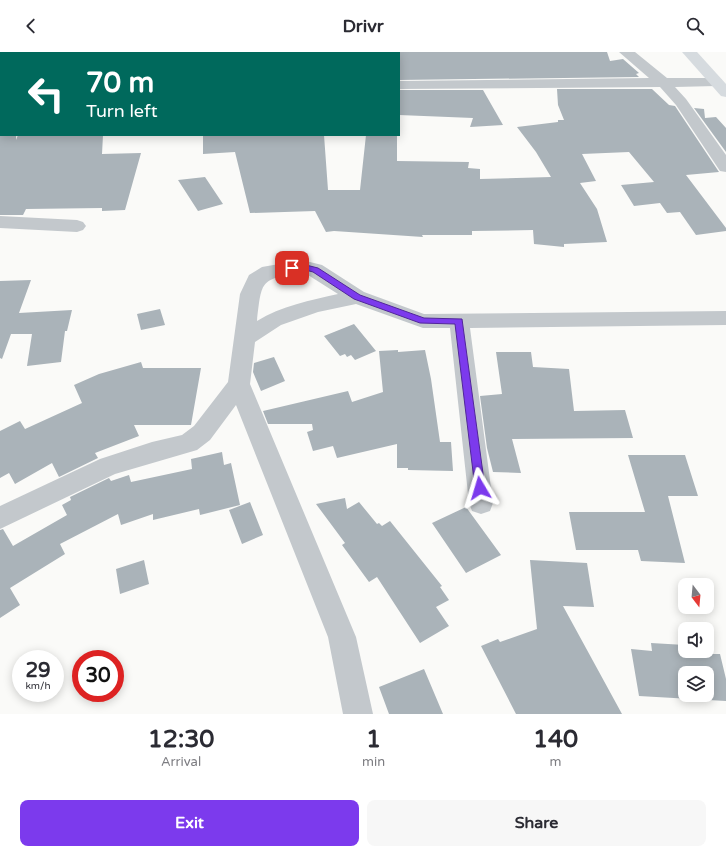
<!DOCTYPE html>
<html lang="en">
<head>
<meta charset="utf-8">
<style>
  body { margin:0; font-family:"Varela Round",sans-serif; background:#f7f7f7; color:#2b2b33; height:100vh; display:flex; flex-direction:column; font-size:15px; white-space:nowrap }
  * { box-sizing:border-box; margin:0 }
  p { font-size:13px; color:#7c7c81 }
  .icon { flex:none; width:22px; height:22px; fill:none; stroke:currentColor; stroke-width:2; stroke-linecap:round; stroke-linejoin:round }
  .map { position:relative; height:662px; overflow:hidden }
  .details { display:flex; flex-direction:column; background:#fff; flex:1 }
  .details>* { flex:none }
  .top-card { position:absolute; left:0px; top:0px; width:400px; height:84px; box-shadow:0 2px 10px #0003; background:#00695c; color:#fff; overflow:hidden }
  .needle { width:26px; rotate:164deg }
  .tools { position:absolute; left:678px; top:526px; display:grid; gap:8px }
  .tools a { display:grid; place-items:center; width:36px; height:36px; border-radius:8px; background:#fff; box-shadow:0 2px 10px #0003; font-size:20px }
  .speed { position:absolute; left:12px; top:598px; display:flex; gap:8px; font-size:20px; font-weight:700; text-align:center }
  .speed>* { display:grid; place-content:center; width:52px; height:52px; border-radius:50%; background:#fff; box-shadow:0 2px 10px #0003; line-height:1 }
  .speed small { font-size:10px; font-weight:400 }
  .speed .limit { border:6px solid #d22; background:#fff; color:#111 }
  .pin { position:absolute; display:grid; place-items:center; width:34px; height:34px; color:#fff; margin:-17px; border-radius:8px; box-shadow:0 2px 6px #0006 }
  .me { position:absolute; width:44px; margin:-22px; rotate:353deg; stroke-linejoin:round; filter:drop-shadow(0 0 3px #0008) }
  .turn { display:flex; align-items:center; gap:14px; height:84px; padding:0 20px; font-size:18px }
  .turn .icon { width:52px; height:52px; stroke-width:2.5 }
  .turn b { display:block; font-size:28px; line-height:34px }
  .eta { display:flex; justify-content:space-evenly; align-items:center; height:68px; text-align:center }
  .eta b { font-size:24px; font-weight:700; line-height:28px }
  .action { display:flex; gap:8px; margin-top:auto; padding:8px 20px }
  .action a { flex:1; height:46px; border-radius:8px; background:#7c3aed; color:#fff; font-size:16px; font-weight:700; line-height:46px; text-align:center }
  .action a+a { background:#f7f7f7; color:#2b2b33 }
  header { display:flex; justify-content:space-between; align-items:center; height:52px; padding:0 20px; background:#fff; font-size:18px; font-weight:700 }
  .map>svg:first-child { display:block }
  .building { fill:#aab3b9; fill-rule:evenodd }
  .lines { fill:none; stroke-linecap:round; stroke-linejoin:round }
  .minor { fill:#c3c8cc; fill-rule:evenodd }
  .highway { fill:#d6dbdf; fill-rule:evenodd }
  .route { fill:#7c3aed; stroke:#51269a }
</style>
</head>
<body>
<header><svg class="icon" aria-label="back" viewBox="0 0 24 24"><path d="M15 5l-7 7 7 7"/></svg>Drivr<svg class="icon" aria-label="search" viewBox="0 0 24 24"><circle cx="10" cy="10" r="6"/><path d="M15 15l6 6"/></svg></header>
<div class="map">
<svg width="726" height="662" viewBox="0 0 726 662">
  <rect width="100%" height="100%" fill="#fafaf8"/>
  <path class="building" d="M399 0H607L610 9 623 7 639 21 636 22 639 25 399 28Z
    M557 37H652L669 53 675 54 719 120 686 123 726 176V179L696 183 680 160 667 161 660 151 634 154 621 133 654 130 629 100 582 102 596 129 580 131 597 157 607 190 564 192V195L534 192 533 178 472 179V183H422L423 185 334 179 326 180 315 159 250 161 235 100 203 102V83H324L328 138H360L366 83H397V109L469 110 468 116 480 117V127L551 125 536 100 517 75 558 70V68H564L558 53Z
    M399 38H483L503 73 470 75 473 66 399 63Z
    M694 56 704 57 705 66 716 65 726 76V100Z
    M0 83H16V88L18 83H103L102 102 141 101 125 158 102 159V156L26 157 23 163H0Z
    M205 125 223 152 198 159 178 128Z
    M31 228 19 261 72 258 67 279H65L61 310 27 314 32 282H11L2 307 0 306V229Z
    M160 257 165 273 141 278 137 262Z
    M354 272 376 299 355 308 351 303 347 305 345 302 340 304 324 284Z
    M398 298V300L425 298 431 327 440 390H451L453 419 408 418V416H397V392L337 406 333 394 313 399 307 380 313 378 312 372H268L263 359 348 339 352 350 383 340 379 299Z
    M496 300H531L533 315 569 317 574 359 625 358 633 386 512 387 521 421 493 420 487 396 480 344 502 342Z
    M274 305 285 329 261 339 253 320 254 311Z
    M141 310 143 316H201L191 373H134L139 384 95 401 98 406 59 425 52 411 15 432 9 421 0 426V379L20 369 25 377 82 351 74 333 99 322Z
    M222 400 224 413 231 411 240 453 200 463 199 457 153 468V462L121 473 118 462 60 492 65 502 10 536 20 553 0 566V478L3 477 13 494 67 463 62 453 71 448 70 445 109 426 111 429 129 423 131 430 192 417 191 407Z
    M628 403H685L698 444H668L685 511 641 509 638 498H576L569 460H645Z
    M345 446 347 457 359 450 377 472 379 471 382 474 390 469 442 534 440 535 449 548 436 555 449 574 420 591 377 525 369 530 342 493 345 491 316 452Z
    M250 450 263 483 242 492 229 458Z
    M466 455 501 503 466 521 432 471Z
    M144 508 149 532 120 542 116 517Z
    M530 508 587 511 594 555 563 554 622 662H516L481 594 498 587 500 590 537 577Z
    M651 591 685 593V599H699V602H720L726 627V649L639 644 631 597 652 599ZM685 621H707V643H685Z
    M424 617 443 662H389L379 635Z"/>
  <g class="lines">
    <path class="minor" d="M201 0H215V1H201Z
      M619 0H635L667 26H716L721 27 723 30 721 33 716 34 675 35 686 47 726 103V120L720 119 676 53 660 35 399 37V29L649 26Z
      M0 55H1V65H0Z
      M0 164 77 168 83 170 86 174 83 178 77 180 0 176Z
      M302 208 322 213 364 240 424 262 726 259V273L470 276 493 451 490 459 481 462 472 459 469 451 450 276H423L356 252 318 260 281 273 255 290 250 332 356 585 373 662H343L328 585 236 353 210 388 197 398 115 422 0 477V454L100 407 152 390 182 383 194 374 228 330 240 242 249 223 262 215ZM302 220 308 223 338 242C311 248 281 254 257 269 262 227 260 228 302 220Z"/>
    <path class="highway" d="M682 0H697L726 32V45L721 44Z"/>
  </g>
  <path class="route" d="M302 212 318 216 360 243 424 266 462 267 485 436 483 439 480 440 476 439 475 436 455 272 420 271 354 247 313 220 302 217 292 218 288 216 289 214Z"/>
</svg>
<div class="tools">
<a><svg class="needle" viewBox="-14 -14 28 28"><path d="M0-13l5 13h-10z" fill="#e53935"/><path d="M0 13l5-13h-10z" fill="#7c7c81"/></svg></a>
<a><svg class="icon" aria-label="sound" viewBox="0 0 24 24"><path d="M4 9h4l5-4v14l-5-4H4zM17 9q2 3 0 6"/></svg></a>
<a><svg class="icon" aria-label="layers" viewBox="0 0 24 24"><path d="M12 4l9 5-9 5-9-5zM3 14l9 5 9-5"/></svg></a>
</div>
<div class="speed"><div>29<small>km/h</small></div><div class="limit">30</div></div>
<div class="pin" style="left:292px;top:216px;background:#d93025"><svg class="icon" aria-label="arrive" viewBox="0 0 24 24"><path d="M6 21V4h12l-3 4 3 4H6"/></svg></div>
<svg class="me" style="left:480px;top:436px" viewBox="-20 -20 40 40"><path d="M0-17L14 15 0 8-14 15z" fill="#7c3aed" stroke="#fff" stroke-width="4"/></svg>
<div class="top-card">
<div class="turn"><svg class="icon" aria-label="left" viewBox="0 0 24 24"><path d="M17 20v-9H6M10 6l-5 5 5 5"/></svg><div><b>70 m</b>Turn left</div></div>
</div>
</div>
<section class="details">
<div class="eta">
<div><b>12:30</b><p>Arrival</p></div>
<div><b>1</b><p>min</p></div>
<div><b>140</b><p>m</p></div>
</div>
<div class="action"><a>Exit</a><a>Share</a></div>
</section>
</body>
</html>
